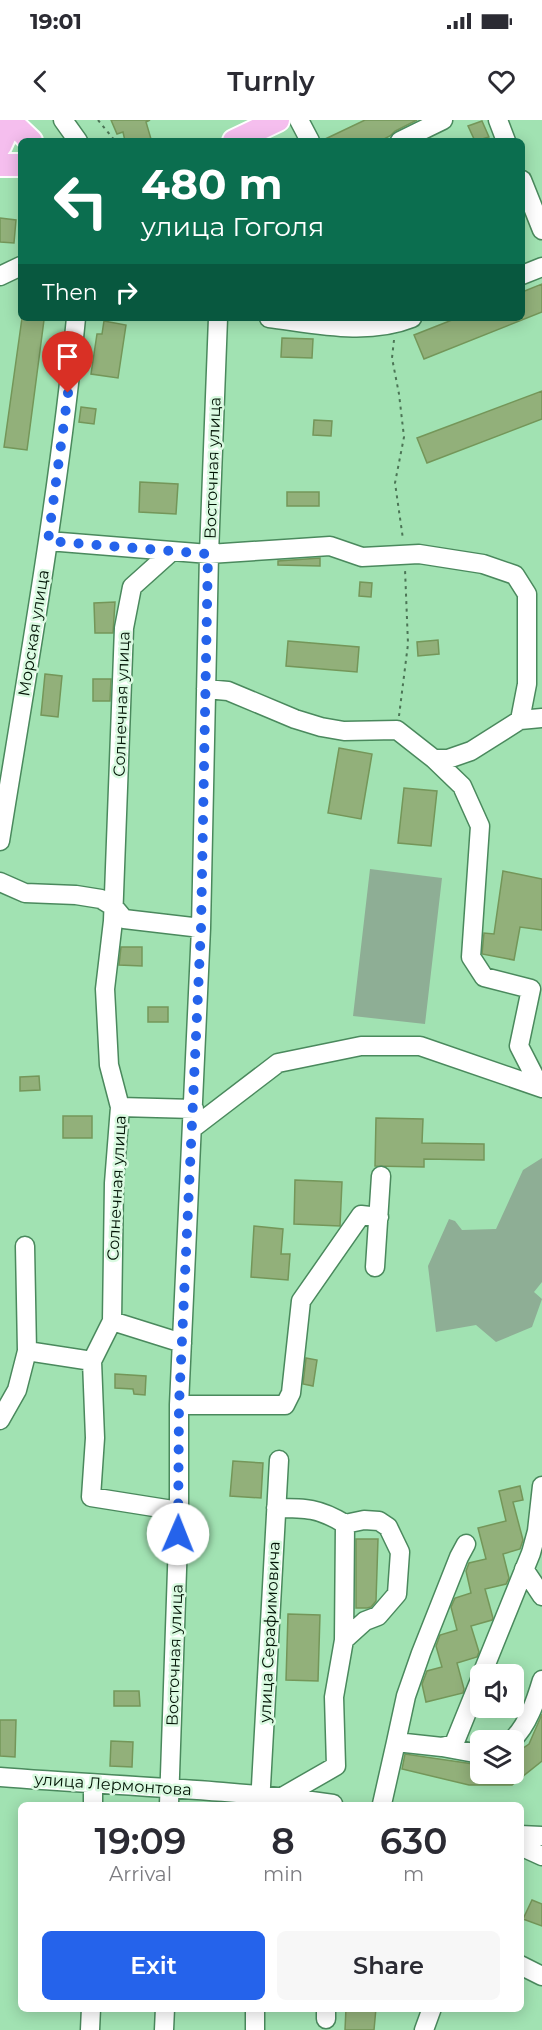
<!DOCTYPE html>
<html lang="en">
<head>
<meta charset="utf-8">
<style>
  body { margin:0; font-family:Montserrat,sans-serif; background:#f7f7f7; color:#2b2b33; height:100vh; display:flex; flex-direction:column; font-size:22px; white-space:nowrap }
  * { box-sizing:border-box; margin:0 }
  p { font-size:20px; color:#7c7c81 }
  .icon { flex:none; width:33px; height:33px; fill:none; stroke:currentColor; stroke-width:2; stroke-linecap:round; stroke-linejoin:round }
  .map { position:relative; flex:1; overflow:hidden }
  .panel { position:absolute; left:18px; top:1682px; width:506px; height:210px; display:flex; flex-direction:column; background:#fff; border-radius:9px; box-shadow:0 3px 15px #0003 }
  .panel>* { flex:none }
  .guide { position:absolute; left:18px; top:18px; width:507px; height:183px; border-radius:9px; box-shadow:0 3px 15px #0003; background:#0b6e4f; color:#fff; overflow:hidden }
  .tools { position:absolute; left:470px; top:1544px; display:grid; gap:12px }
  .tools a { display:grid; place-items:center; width:54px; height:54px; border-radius:9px; background:#fff; box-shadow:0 3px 15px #0003; font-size:30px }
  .pin { position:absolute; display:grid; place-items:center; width:51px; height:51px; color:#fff; margin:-62px -26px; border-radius:50% 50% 50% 0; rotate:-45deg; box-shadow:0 0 6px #0007 }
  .pin .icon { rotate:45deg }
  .me { position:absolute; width:66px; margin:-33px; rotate:1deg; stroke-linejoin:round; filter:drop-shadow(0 0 4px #0008) }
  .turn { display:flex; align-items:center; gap:21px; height:126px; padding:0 24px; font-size:27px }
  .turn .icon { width:78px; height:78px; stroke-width:2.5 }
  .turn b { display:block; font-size:42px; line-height:51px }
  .then { display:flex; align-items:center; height:57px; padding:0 24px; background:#0003; gap:12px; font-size:22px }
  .eta { display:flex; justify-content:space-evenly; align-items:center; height:102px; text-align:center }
  .eta b { font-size:36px; font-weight:600; line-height:42px }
  .cta { display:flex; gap:12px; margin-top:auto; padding:12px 24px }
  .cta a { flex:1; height:69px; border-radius:9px; background:#2563eb; color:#fff; font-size:24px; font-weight:600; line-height:69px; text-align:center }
  .cta a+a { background:#f7f7f7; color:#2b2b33 }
  .status { display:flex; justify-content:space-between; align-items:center; height:42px; padding:0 30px; background:#fff; direction:ltr }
  .status svg { height:16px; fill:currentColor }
  header { display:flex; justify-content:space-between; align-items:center; height:78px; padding:0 24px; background:#fff; font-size:27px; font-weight:600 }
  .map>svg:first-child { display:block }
  .park { fill:#8eae95 }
  .building { fill:#92b07a; stroke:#749659; stroke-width:1.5 }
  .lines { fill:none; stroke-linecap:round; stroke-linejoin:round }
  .minor-casing { stroke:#4a895d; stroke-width:21 }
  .major-casing { stroke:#fff; stroke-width:26 }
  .path { stroke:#4c7556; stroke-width:2; stroke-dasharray:3 4.5; stroke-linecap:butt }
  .minor { stroke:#fff; stroke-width:18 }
  .major { stroke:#f5beee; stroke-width:22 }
  .route { stroke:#2563eb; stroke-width:10; stroke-dasharray:0 18 }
  .labels { text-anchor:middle; stroke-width:5; stroke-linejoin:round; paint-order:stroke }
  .street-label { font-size:16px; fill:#001304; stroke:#dafae1 }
</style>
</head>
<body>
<div class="status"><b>19:01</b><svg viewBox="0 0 49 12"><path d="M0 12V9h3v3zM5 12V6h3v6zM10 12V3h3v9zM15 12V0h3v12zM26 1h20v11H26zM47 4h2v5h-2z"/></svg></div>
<header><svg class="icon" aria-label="back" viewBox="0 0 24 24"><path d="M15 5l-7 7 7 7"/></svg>Turnly<svg class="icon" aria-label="heart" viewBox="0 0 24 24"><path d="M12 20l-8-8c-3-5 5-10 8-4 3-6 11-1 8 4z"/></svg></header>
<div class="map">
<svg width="542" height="1910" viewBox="0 0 542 1910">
  <rect width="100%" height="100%" fill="#a1e2b2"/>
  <path class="park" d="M370 749 442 758 425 904 353 896Z
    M542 1038V1162L534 1172 542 1179 532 1207 496 1222 476 1205 436 1212 428 1146 449 1099 455 1101 462 1110 496 1109 523 1050Z"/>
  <path class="building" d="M111 0H150L146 2 151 19 125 21 123 12 117 14Z
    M365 0H417L395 11 390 16 380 21H321Z
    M482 1 489 17 475 21 468 6Z
    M0 98 16 100 14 123 0 122Z
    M542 164V192L424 239 414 215 457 198H522V172Z
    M22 198 44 200 27 330 4 327Z
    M104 201 126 205 118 258 91 254 97 214H102Z
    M282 218 313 219 312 238 281 237Z
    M542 271V299L427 343 417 318Z
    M81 287 96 289 94 304 79 302Z
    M314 300 332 301 331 316 313 315Z
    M140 362 178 364 176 394 139 392Z
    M287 372H319V386H287Z
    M320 438V446L278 445V441Z
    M360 462 372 463 371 477 359 476Z
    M115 482 113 513H95L94 483Z
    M438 520 439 534 418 536 417 522Z
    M288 521 359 527 357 552 286 546Z
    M45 554 62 556 58 597 41 595Z
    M93 559H111L110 581H93Z
    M339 628 372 634 361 699 328 693Z
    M404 668 437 671 431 726 398 723Z
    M503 751 542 759V810L520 807 514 840 482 834 484 813 494 814Z
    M121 827H142V846L119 845Z
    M148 887H168V902H148Z
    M39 956 40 970 20 971V957Z
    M63 996H92V1018H63Z
    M376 998 423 999 422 1023 484 1024V1040L424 1039V1047L375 1046Z
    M295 1060 342 1062 340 1106 294 1104Z
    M254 1106 283 1109 281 1134H290L288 1160 251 1157Z
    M306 1238 317 1240 313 1266 303 1264Z
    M115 1254 146 1256 145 1275 134 1274 133 1269 115 1268Z
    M233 1341 263 1343 261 1378 230 1376Z
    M520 1366 523 1380 513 1382 523 1420 520 1429 503 1434 509 1458 506 1464 485 1469 493 1498 492 1500 471 1506 479 1532 477 1537 457 1543 464 1569 463 1573 426 1582 422 1564 427 1551 442 1547 436 1526 440 1515 457 1510 451 1487 455 1478 471 1473 466 1451 469 1443 486 1439 478 1408 506 1401 499 1371Z
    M356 1419H378L376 1481 371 1487 367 1488H356Z
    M288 1494 320 1495 318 1561 286 1560Z
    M114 1571H139L140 1586H114Z
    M542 1594V1641L512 1665H469L402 1649 405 1634 480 1645V1653H513V1635L529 1624Z
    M0 1600H16L15 1637 0 1636Z
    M111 1621 133 1622 132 1647 110 1646Z
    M532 1780 542 1784V1806L523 1799Z
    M346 1888H376L374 1910H345Z"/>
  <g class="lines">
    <defs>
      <path id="minor" d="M63 0 78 21
        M299 0 310 21
        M498 0 506 21
        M400 21 443 0
        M522 60 542 110
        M522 155 542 147
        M0 156 21 146
        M269 198C316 204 367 216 412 198
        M48 421 209 434 330 426 362 437 419 434 483 444 515 455 527 474V564L520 600
        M171 432 132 467 124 508 113 801 105 869 109 945 120 987 114 1063 112 1201 92 1241 95 1318 91 1377 179 1391
        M206 569 228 571 295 599 321 607 344 611 397 610 434 639H448L471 631 520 600 542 598
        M434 639 462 666 480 706 471 837 484 857 531 869 519 926 540 967
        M0 721C28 547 59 373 76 198
        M0 762 25 773 76 775 101 779 114 787 124 799 201 808
        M120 987 194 989
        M193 1008 278 943 361 926H420L542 968
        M375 1147 381 1056
        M112 1201 182 1223
        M27 1231 92 1241
        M179 1285H285L291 1273 301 1181 361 1095 379 1097
        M0 1300 17 1270 27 1231 25 1126
        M276 1388C306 1388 319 1388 345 1404L344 1520 334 1577 336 1646 282 1677
        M524 1449 542 1476
        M344 1520 365 1501 378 1496 397 1474 400 1432 388 1407 379 1401 364 1400 345 1404
        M482 1554 531 1433 537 1411 542 1366
        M512 1620C528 1605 536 1580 542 1560
        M396 1622 406 1576 421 1533 459 1437 466 1424
        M442 1627 480 1634
        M0 1657C111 1666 223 1668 333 1684
        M93 1664V1684
        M169 1684 179 1391V1285L201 808 209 434 218 198
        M260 1684 279 1340
        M382 1684 396 1622 442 1627 454 1624 480 1560
        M520 1715 542 1716
        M520 1726 542 1736
        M520 1845 542 1856
        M326 1888V1899
        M90 1910 91 1888
        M164 1910 165 1888
        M255 1910V1888
        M424 1910 432 1888"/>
      <path id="major" d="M9 0 31 21
        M234 21 278 0
        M0 26 5 15 4 0
        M0 45H21"/>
    </defs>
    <use href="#minor" class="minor-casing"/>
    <use href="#major" class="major-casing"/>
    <path class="path" d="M98 0 115 21
      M394 220 392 238 399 274 404 317 395 363 403 419
      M399 596 408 524 405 449"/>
    <use href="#minor" class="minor"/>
    <use href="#major" class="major"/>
  </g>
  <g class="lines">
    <path class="route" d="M68 273 48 421 208 434 201 808 179 1285 178 1414"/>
  </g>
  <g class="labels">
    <g class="street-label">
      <text transform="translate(212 348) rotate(-88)" y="6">Восточная улица</text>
      <text transform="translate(33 513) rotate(-81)" y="6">Морская улица</text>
      <text transform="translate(121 584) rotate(-88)" y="6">Солнечная улица</text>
      <text transform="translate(116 1068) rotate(-87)" y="6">Солнечная улица</text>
      <text transform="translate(269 1512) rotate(-87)" y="6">улица Серафимовича</text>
      <text transform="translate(174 1535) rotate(-88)" y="6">Восточная улица</text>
      <text transform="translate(113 1664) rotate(4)" y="6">улица Лермонтова</text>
    </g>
  </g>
</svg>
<div class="tools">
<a><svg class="icon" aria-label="sound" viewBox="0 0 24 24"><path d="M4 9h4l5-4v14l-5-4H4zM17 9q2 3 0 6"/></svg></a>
<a><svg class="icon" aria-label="layers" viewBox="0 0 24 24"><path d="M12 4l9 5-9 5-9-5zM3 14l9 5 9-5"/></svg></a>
</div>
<div class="pin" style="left:68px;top:273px;background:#d93025"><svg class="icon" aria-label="arrive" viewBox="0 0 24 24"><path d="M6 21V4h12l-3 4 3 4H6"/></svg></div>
<svg class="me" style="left:178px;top:1414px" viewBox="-20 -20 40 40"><circle r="19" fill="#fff"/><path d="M0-13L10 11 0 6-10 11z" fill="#2563eb"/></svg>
<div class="guide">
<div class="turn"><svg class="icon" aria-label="left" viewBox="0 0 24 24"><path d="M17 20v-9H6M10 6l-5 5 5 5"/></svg><div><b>480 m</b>улица Гоголя</div></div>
<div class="then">Then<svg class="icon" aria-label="right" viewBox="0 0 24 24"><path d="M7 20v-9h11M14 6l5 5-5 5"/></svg></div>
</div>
<section class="panel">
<div class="eta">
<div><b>19:09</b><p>Arrival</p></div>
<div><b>8</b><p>min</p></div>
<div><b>630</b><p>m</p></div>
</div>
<div class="cta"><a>Exit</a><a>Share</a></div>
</section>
</div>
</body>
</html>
